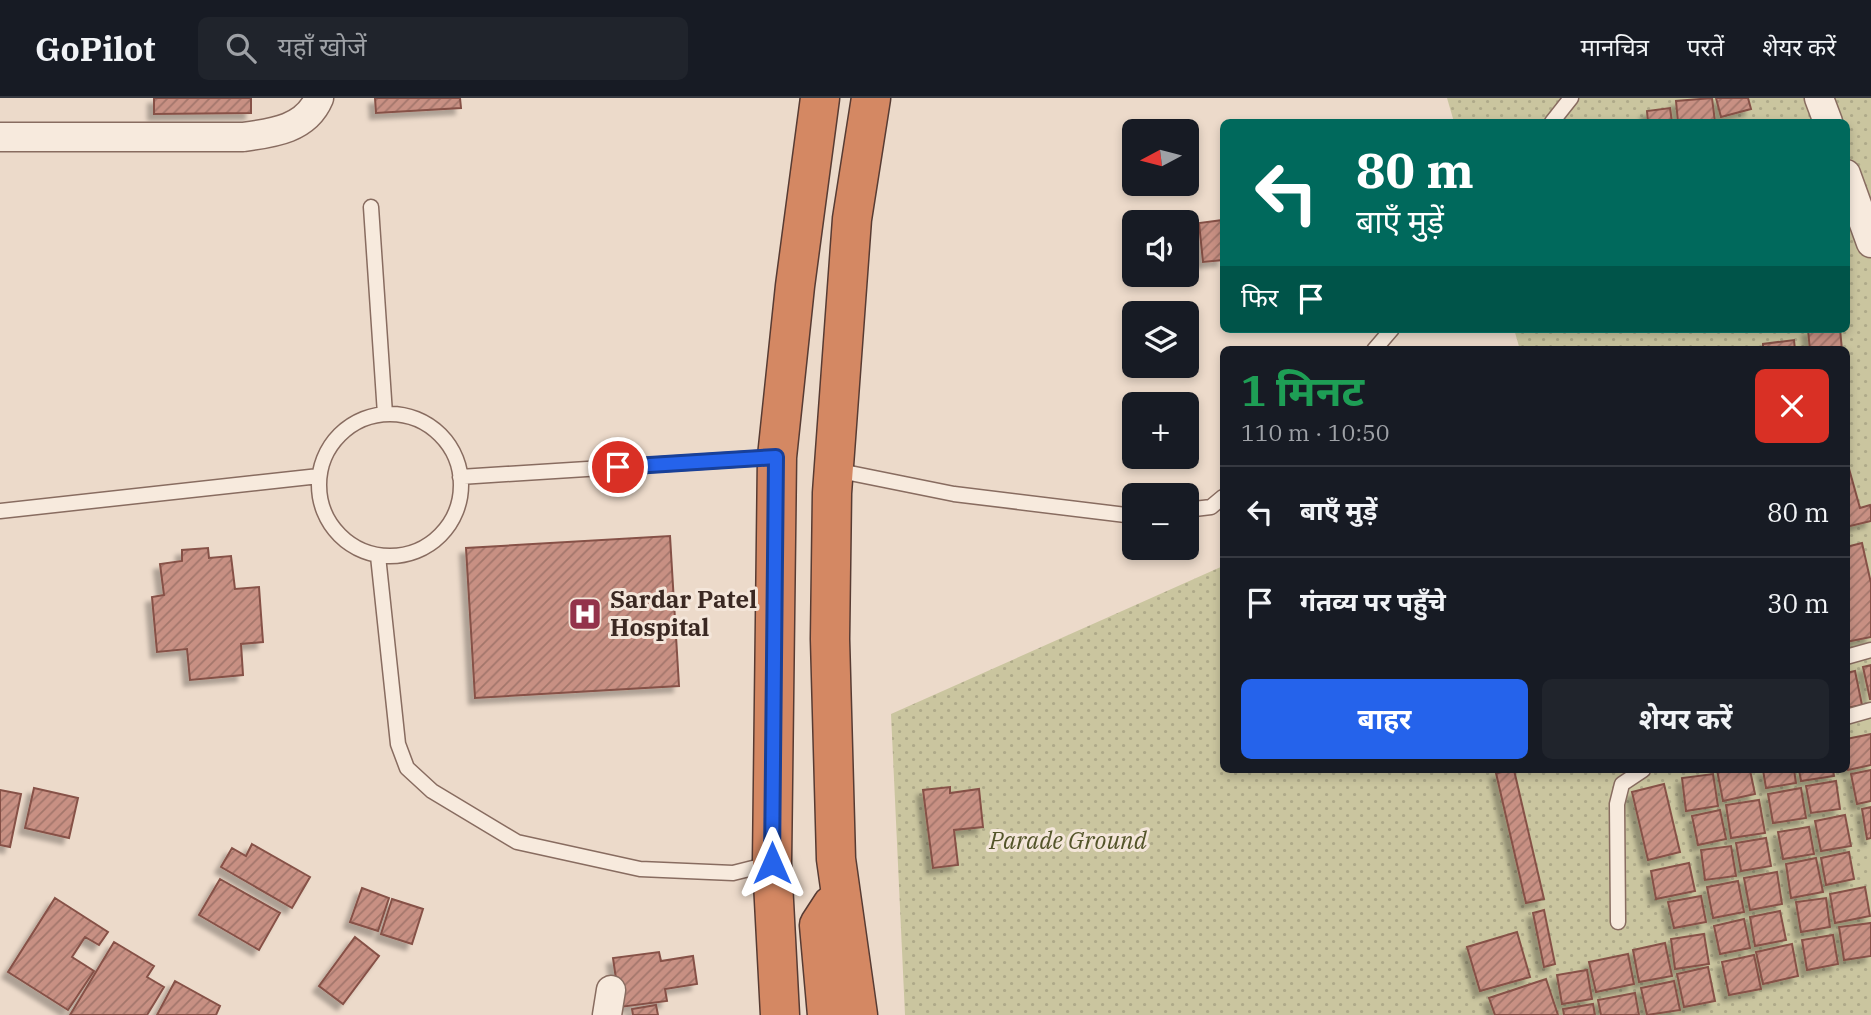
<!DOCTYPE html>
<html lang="hi">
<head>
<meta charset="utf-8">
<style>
  body { margin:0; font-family:"IBM Plex Serif","Noto Sans Devanagari",serif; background:#20242c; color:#f1f3f6; height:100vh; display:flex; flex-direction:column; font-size:26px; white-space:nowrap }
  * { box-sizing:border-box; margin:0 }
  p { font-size:23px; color:#9ea1a6 }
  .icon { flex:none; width:38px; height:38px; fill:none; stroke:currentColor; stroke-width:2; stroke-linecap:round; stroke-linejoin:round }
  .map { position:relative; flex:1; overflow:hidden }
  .side { position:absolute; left:1220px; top:248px; width:630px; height:427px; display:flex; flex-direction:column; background:#171b24; border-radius:10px; box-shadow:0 4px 10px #0003 }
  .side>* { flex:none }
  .top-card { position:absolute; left:1220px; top:21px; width:630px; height:214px; border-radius:10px; box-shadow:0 4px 10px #0003; background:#00695c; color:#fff; overflow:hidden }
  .needle { width:46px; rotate:263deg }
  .buttons { position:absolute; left:1122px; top:21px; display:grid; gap:14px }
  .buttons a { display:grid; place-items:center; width:77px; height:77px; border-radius:10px; background:#171b24; box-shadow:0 4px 10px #0003; font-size:35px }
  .pin { position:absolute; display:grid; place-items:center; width:60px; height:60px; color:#fff; margin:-30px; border:4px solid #fff; border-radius:50%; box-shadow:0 2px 7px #0007 }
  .me { position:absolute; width:77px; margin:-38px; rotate:0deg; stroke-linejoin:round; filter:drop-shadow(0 0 5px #0008) }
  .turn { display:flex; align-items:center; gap:24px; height:147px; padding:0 21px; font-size:32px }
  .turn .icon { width:91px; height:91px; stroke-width:2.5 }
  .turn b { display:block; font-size:49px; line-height:60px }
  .then { display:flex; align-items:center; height:66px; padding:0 21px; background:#0003; gap:14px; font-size:26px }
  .round { display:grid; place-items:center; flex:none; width:74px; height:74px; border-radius:10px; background:#20242c }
  .summary { display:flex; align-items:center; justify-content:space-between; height:119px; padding:0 21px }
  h1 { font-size:42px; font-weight:700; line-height:52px; color:#1e9e55 }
  .action { display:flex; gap:14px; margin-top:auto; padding:14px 21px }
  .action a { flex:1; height:80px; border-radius:10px; background:#2563eb; color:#fff; font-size:28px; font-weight:700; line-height:80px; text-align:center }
  .action a+a { background:#20242c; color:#f1f3f6 }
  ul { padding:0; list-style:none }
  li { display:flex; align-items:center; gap:21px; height:91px; padding:0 21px; border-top:2px solid #363941 }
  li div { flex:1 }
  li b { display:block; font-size:26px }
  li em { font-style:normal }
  header { display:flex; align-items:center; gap:42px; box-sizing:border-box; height:98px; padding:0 35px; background:#171b24; border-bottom:2px solid #363941 }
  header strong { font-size:33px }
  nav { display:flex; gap:38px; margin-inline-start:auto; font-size:24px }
  .search { width:490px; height:63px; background:#20242c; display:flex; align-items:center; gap:18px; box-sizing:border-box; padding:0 24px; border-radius:10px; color:#9ea1a6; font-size:26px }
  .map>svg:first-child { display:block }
  .park { fill:url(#park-dots) }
  .building { fill:url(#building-hatch); stroke:#865147; stroke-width:2; filter:url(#shadow) }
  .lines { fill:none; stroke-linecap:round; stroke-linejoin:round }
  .lane-casing { stroke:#886c60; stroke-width:17 }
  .street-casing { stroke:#886c60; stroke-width:31 }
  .highway-casing { stroke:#573b33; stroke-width:41 }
  .lane { stroke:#f7eadd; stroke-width:14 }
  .street { stroke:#f7eadd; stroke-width:28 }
  .highway { stroke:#d48863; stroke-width:38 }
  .route-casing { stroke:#184099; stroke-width:18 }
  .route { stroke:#2563eb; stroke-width:12 }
  .labels { text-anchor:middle; stroke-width:6; stroke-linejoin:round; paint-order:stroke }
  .poi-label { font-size:24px; font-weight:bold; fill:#3a2822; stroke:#f4e6da; text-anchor:start }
  .park-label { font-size:24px; font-style:italic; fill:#54552a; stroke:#f4e6da }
</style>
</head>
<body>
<header>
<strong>GoPilot</strong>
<div class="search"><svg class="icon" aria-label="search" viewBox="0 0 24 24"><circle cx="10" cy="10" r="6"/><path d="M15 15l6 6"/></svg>यहाँ खोजें</div>
<nav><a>मानचित्र</a><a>परतें</a><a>शेयर करें</a></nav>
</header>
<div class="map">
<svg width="1871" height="917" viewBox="0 0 1871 917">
  <defs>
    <pattern id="park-dots" width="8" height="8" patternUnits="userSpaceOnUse" patternTransform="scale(1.75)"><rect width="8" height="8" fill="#cac59f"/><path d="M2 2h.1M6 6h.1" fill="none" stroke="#aea989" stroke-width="1.8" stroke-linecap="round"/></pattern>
    <pattern id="building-hatch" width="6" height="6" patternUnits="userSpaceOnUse" patternTransform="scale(1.75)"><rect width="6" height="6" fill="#c89083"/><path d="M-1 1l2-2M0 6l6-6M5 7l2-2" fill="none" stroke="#a3766b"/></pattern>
    <filter id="shadow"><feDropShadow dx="-6" dy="6" stdDeviation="2" flood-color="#0004"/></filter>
  </defs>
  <rect width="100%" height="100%" fill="#ecdaca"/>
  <path class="park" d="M1447 0H1871V917H905L891 616 1223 468V672H1846V252H1520L1514 231H1846V24H1454Z"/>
  <path class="building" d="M154 0H251V15L154 16Z
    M375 0H460L461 10 376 15Z
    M1712 0 1715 24H1678L1676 3Z
    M1716 0H1748L1751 11 1721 19Z
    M1670 10 1672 24H1648L1647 13Z
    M1223 122V162L1203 164 1199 125Z
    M1840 231 1842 252H1810L1808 232Z
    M1794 242 1795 252H1763V246Z
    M1846 360 1860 410 1870 407 1871 411V423L1846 429Z
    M670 438 679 588 475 600 466 450Z
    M1862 445 1871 485V539L1846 544V449Z
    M208 450 209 460 231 458 235 491 259 489 263 544 241 546 243 577 190 582 187 551 157 554 152 499 164 497 160 466 182 463V452Z
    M1871 567V601H1870L1863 569Z
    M1855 573 1862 607 1846 610V575Z
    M1871 636V667L1848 672 1846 641Z
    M1514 672 1544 801 1526 805 1496 675Z
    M1717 672H1750L1755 696 1723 703Z
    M1763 672H1794L1796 685 1766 690Z
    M1799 672H1833L1834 678 1801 683Z
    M1871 672V703L1857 706 1851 676Z
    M1713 676 1718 708 1686 713 1682 680Z
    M1836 683 1840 711 1811 715 1806 688Z
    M1664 686 1680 754 1648 762 1632 694Z
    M950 689V695L979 691 983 729 954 732 958 767 933 770 923 692Z
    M34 690 78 700 69 740 25 730Z
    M1801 690 1806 720 1773 725 1768 696Z
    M0 692 21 696 10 749 0 747Z
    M1759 702 1765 735 1731 740 1726 707Z
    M1871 709V740L1867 741 1862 711Z
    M1720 712 1726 741 1698 747 1692 718Z
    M1845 717 1851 748 1821 753 1815 723Z
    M1809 729 1814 756 1783 761 1778 734Z
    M1766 740 1771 768 1741 773 1736 745Z
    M252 746 310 779 292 810 221 769 232 750 246 758Z
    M1731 748 1736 778 1705 782 1701 752Z
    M1849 754 1854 781 1826 787 1821 760Z
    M1816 760 1823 794 1791 800 1786 766Z
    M1689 765 1695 793 1656 801 1651 773Z
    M1777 774 1782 806 1750 812 1744 780Z
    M220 781 280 815 259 852 199 817Z
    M1738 783 1744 814 1713 820 1707 789Z
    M1865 789 1870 818 1835 825 1830 796Z
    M362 790 389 800 378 833 350 824Z
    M1701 798 1706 824 1674 830 1668 804Z
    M55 800 108 834 99 847 85 839 72 859 94 873 68 912 8 874Z
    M1826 800 1830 829 1801 834 1796 804Z
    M392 801 423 811 412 846 381 836Z
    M1544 812 1555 866 1544 869 1533 815Z
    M1780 813 1786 842 1755 848 1750 819Z
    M1744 821 1750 850 1720 856 1714 828Z
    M1871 825V858L1844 862 1839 829Z
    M1517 834 1530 879 1480 893 1467 849Z
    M1704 836 1709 866 1675 871 1671 841Z
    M1833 837 1838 866 1807 872 1802 842Z
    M355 839 379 858 343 906 319 888Z
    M114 844 154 868 147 879 164 889 147 917H70Z
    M1665 845 1672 878 1639 884 1633 852Z
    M1792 846 1798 878 1763 886 1756 854Z
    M659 854 661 863 693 858 697 886 665 891 667 903 620 909 613 860Z
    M1628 856 1634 886 1596 894 1589 864Z
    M1754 857 1761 891 1729 897 1722 864Z
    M1708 869 1715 903 1684 909 1677 876Z
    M1587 872 1592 901 1562 906 1557 877Z
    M1546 881 1558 917H1495L1489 900Z
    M175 883 220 908 216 917H157Z
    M1674 883 1680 912 1647 917 1641 890Z
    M1635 895 1639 917H1601L1598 902Z
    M1593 906 1595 917H1564L1563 911Z
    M656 907 658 917H633L632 911Z"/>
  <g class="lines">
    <defs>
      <path id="lane" d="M1552 24 1571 0
        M371 109 385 316
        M1374 252 1392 231
        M319 387a71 71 0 1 1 142 0a71 71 0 1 1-142 0Z
        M835 372 954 396 1134 418
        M460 379 775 359
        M1186 412 1211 409 1223 399
        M0 413 319 378
        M378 458 398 646 407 670 432 693 517 744 640 771 733 775 769 766
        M1846 559 1871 552
        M1846 619 1871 612
        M1618 824 1617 706 1622 686 1643 672"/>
      <path id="street" d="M1819 0 1828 24
        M0 39H243C273 35 306 31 319 0
        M1846 76 1871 145
        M607 917 611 892"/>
      <path id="highway" d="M780 917 772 765 777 359 795 188 820 0
        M827 917 819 827 832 807
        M858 917 836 761 830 541 832 395 852 121 871 0"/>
    </defs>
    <use href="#lane" class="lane-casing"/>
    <use href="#street" class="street-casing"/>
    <use href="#highway" class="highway-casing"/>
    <use href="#lane" class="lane"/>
    <use href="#street" class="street"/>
    <use href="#highway" class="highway"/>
  </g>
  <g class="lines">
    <defs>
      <path id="route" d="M618 369 776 359 772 765"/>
    </defs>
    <use href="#route" class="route-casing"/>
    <use href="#route" class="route"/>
  </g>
  <defs>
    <symbol id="hospital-square" viewBox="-11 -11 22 22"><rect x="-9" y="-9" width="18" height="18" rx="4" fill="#93334b" stroke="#f4e6da"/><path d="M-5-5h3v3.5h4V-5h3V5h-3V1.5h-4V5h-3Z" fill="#fff"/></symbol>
  </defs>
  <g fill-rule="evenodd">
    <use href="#hospital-square" x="566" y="497" width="38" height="38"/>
  </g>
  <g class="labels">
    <g class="poi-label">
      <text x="610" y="510">Sardar Patel<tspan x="610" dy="28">Hospital</tspan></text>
    </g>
    <g class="park-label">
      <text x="1068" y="751">Parade Ground</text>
    </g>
  </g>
</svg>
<div class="buttons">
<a><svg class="needle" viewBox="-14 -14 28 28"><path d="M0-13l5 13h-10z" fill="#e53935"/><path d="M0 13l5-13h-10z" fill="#9ea1a6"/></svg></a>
<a><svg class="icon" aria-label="sound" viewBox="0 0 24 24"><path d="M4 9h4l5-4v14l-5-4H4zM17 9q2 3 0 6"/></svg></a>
<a><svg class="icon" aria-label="layers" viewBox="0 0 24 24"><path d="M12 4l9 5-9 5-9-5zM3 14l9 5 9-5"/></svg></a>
<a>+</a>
<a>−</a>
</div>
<div class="pin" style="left:618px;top:369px;background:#d93025"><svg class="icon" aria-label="arrive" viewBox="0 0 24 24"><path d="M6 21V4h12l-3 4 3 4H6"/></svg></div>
<svg class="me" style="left:772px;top:765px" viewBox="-20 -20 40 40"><path d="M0-17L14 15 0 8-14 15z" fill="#2563eb" stroke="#fff" stroke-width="4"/></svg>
<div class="top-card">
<div class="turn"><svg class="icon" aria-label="left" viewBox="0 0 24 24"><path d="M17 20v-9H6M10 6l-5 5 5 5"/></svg><div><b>80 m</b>बाएँ मुड़ें</div></div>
<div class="then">फिर<svg class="icon" aria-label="arrive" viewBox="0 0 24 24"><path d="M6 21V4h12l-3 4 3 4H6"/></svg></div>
</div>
<section class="side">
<div class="summary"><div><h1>1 मिनट</h1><p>110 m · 10:50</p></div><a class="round" style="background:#d93025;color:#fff"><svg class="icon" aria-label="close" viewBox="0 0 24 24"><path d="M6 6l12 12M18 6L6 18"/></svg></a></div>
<ul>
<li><svg class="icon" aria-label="left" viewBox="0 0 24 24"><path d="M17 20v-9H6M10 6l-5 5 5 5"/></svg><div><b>बाएँ मुड़ें</b></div><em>80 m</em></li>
<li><svg class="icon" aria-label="arrive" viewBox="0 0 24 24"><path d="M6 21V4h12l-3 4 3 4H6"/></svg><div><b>गंतव्य पर पहुँचे</b></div><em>30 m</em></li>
</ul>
<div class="action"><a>बाहर</a><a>शेयर करें</a></div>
</section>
</div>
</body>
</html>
